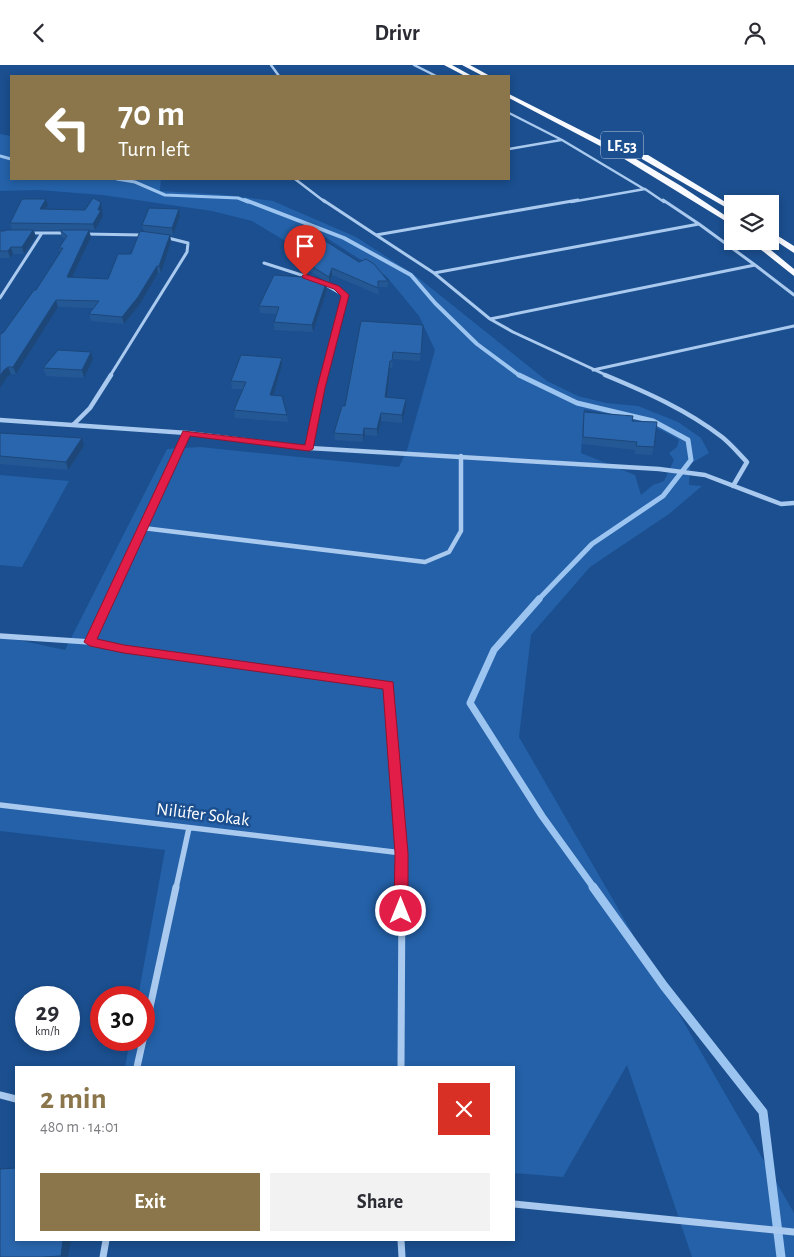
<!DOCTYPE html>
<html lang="en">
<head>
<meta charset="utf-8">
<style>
  body { margin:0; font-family:"Alegreya Sans",sans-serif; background:#f2f2f3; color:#2b2b33; height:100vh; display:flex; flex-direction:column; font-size:19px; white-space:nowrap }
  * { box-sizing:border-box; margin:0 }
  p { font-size:16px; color:#7c7c81 }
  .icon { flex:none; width:28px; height:28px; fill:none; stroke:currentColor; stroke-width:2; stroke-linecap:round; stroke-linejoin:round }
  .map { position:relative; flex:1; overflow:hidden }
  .panel { position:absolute; left:15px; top:1001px; width:500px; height:175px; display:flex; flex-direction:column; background:#fff; border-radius:0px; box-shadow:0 2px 8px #0003 }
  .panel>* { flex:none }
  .banner { position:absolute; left:10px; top:10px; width:500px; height:105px; border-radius:0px; box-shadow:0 2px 8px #0003; background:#8a764a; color:#fff; overflow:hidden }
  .buttons { position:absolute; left:724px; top:130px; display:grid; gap:10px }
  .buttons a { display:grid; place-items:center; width:55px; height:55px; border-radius:0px; background:#fff; box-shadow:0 2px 8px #0003; font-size:25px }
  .speed { position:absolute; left:15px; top:921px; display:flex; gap:10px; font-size:25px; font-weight:700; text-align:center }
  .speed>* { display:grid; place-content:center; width:65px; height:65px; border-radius:50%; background:#fff; box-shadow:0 2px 8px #0003; line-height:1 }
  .speed small { font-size:12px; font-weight:400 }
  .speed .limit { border:8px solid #d22; background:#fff; color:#111 }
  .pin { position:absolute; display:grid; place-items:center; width:42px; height:42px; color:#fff; margin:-51px -21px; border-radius:50% 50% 50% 0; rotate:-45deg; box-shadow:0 0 5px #0007 }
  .pin .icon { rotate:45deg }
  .me { position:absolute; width:55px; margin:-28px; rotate:0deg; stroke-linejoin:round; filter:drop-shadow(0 0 4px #0008) }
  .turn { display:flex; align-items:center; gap:18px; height:105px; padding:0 25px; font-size:22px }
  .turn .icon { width:65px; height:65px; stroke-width:2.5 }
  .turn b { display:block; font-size:35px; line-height:42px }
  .round { display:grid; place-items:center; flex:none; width:52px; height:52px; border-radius:0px; background:#f2f2f3 }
  .overview { display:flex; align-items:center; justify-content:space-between; height:85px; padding:0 25px }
  h1 { font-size:30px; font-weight:700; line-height:38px; color:#8a764a }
  .action { display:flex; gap:10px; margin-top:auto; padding:10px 25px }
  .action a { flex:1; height:58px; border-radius:0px; background:#8a764a; color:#fff; font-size:20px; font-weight:700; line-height:58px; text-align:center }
  .action a+a { background:#f2f2f3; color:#2b2b33 }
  header { display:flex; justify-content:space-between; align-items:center; height:65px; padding:0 25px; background:#fff; font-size:22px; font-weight:700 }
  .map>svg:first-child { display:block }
  .green { fill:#2461a8; fill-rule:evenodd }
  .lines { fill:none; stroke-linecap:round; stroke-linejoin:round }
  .stream-far4 { stroke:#9cc4f0; stroke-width:3 }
  .stream-far3 { stroke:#9cc4f0; stroke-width:4 }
  .stream-far2 { stroke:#9cc4f0; stroke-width:5 }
  .stream-far1 { stroke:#9cc4f0; stroke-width:7 }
  .stream { stroke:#9cc4f0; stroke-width:9 }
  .minor-far4 { stroke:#a9c9ee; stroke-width:2.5 }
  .minor-far3 { stroke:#a9c9ee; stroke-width:3 }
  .minor-far2 { stroke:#a9c9ee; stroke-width:4.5 }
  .minor-far1 { stroke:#a9c9ee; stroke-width:5.5 }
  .minor { stroke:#a9c9ee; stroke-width:7 }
  .trunk { fill:#f8faff; fill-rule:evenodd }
  .wall { fill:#245895 }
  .shaded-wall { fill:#1d4779 }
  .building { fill:#2a66ad; stroke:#1d4779 }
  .route { fill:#e11d48; stroke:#92132f }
  .labels { text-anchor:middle; stroke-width:5; stroke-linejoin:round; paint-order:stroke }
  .shield { fill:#1b4f8f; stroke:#bbcadd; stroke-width:1 }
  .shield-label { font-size:16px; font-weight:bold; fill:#fff }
  .street-label { font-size:18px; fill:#fff; stroke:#1b4f8f }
</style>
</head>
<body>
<header><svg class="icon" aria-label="back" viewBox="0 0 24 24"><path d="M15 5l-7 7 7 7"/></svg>Drivr<svg class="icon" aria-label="person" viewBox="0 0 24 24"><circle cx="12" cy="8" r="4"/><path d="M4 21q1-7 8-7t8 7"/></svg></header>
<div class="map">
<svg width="794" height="1192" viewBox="0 0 794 1192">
  <rect width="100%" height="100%" fill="#1b4f8f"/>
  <path class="green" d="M0 69 11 71V114H161L160 126 227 130 273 136 356 172 416 211 547 316 578 331 606 338 638 341 678 357 701 373 709 388 690 399 689 420 702 421 669 449 590 502 531 570 519 672 794 1148V1192H692L627 1000 563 1112 514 1108V1002H125L130 975H144V932H138L165 785 0 766V571L65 585 167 384 200 382 399 402 407 385 435 285 419 251 386 211 319 168 287 177 252 156 212 146 102 130 38 125 0 126ZM584 344C618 351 650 356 679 375L677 382 669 388 674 395 664 416 653 420 641 430 635 410 581 388Z
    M0 410 69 416 22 502 0 500Z"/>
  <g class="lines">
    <path class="stream-far4" d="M0 91 11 94
      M117 114 135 117 165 130 238 133 248 137"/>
    <path class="stream-far3" d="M245 135 344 173 411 210 435 238 477 279 520 311"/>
    <path class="stream-far2" d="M519 310 577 338 653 356 688 375 691 395 663 431 592 479 538 535"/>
    <path class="stream-far1" d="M539 534 494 585 470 638 542 751 594 823"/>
    <path class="stream" d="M593 822 664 921 763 1047 781 1192"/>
    <path class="minor-far4" d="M271 0 279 11
      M414 0 436 11
      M509 48 562 75 644 124
      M509 84 561 75
      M295 114 325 137
      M571 137 645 124 664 137"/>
    <path class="minor-far3" d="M323 135 376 170
      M29 168H66
      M84 169 143 170
      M264 198 317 215 345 231 324 311
      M755 200 794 230
      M434 208 376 170 578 135
      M0 233 42 168
      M490 254 755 200 699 159 663 135
      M593 305 794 261
      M110 311 187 187 188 178 164 172
      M608 311 513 267 490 254 434 208 699 159"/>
    <path class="minor-far2" d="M605 310C646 327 687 345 722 372 731 379 739 389 747 397L733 421
      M0 355 187 368 309 383 659 404 705 410 781 439 794 438
      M73 360 90 343 111 310
      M309 383 324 310
      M143 463 425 497 449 487 461 466V391
      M109 535 187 368"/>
    <path class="minor-far1" d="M0 571 90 577 124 584 388 620 402 788V823
      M90 577 110 534
      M0 740 402 788
      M176 823 189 763"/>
    <path class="minor" d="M144 970 176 822
      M137 1002 143 975
      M401 1002 402 822
      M0 1030 16 1034
      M514 1139 794 1167
      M401 1175 402 1192
      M103 1192 106 1175"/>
    <path class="trunk" d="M444 0H452L472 11H465Z
      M462 0H470L490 11H483Z
      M509 29 626 88 681 121 732 155V160L621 92 509 33Z
      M642 90H648L732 141V146L642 94Z
      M770 166 794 181V188L770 172Z
      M750 176H760L794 204V211Z"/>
  </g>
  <path class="wall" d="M48 140 45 144 85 145 102 144V145L103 151 95 165H34L36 172 24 189H13L10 193H0V166H5L12 165 10 158Z
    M179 144 180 151 173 170 144 167 142 160Z
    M60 165 91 172 72 213 108 214 131 189 170 170 171 177 161 208H158L140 239 124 259 91 256 89 249 93 243 58 242 16 309H11L7 312 3 268 36 225 60 188 59 183 65 174 62 172Z
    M284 184 388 216V222H378L379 230 332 210 329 218 285 191Z
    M327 225 313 267 274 265V257L276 249 260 248 259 241Z
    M361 256 423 260 420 296 393 294 392 303H390L386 332 406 334V341L402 358 381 356 377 371 365 370 363 377 335 375 334 368 345 341Z
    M93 294 84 313 46 311 43 303Z
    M282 300 273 331 287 350 288 357 235 353 234 345 243 324H232L231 316Z
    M584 347 632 356 654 382 652 390 634 389 635 385 582 379 583 354Z
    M0 368 84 381 68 405 0 399Z"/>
  <path class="shaded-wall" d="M46 134 48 140 41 150 40 144Z
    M101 137 103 151 95 165 93 159Z
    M179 144 180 151 173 170 172 163Z
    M33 165 36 172 24 189 22 182Z
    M89 165 91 172 69 219 67 212Z
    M170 170 171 177 161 208 159 201Z
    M11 182 13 189 10 193 8 186Z
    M157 201 158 208 140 239 124 259 122 252Z
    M332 203V210L329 218V212Z
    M326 218 327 225 313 267 312 260Z
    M56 235 58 242 16 309 13 302Z
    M91 287 93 294 84 313 82 305Z
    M282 293V300L271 338 270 330Z
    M390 296V303L386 339 385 332Z
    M8 302 11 309 7 312 0 323V311L4 305Z
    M406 334V341L402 358V350Z
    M381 348V356L377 371V364Z
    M364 363 365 370 363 377V370Z
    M82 373 84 381 68 405 66 397Z
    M63 1175H71L68 1192H62L61 1191Z"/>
  <path class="building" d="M93 133 101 137 98 145H101L93 159 10 158 22 134H46L40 144 85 145Z
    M149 143 179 144 172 163 142 160Z
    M6 165H33L22 182H11L8 186H0V166H5Z
    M60 165H89L67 212 108 214 118 189H131L140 166 170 170 159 201H157L138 232 122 252 89 249 99 236 56 235 13 302H8L4 305 0 311V270L2 268H3L34 225H36L63 183H59L67 171Z
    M319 172 359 197 366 194 374 199 388 216H378V223L332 203 329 212 284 184Z
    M274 210 318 213 326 218 312 260 274 257 279 242 259 241Z
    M361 256 423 260 421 289 393 287 392 296H390L385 332 406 334 402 350 381 348 377 364 364 363 363 370 334 368 342 341H345Z
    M58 285 91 287 82 305 43 303Z
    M241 290 282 293 270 330 282 331 287 350 234 345 246 317 231 316Z
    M584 347 633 351 632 356 657 357 654 382 636 381 637 377 583 372Z
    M0 368 82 373 66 397 0 391Z
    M16 1103V1175H63L61 1191 42 1192H0V1104Z"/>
  <path class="route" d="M305 209 339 221 349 230 325 323 313 384 309 386 190 371 97 574 124 580 393 617 408 788V846L406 851 401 853 396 851 394 846 395 788 383 624 124 588 90 581 84 577 183 366 305 380 317 323 341 231 334 224 303 213 302 211Z"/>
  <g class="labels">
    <rect class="shield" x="601" y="66.5" width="42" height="27" rx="4"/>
    <g class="shield-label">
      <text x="622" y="86">LF.53</text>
    </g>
    <g class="street-label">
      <text transform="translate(203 749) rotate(7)" y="6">Nilüfer Sokak</text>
    </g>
  </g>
</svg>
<div class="buttons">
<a><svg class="icon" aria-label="layers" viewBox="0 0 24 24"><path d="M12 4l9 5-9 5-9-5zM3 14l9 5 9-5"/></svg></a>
</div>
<div class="speed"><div>29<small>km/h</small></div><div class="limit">30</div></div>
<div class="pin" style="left:305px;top:211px;background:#d93025"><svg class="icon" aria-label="arrive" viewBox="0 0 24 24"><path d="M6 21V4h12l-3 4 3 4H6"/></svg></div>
<svg class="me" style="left:401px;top:846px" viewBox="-20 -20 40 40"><circle r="17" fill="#e11d48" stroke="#fff" stroke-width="3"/><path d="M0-11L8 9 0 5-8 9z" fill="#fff"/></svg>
<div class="banner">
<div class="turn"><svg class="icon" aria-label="left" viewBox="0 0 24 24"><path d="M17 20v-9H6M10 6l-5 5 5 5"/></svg><div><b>70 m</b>Turn left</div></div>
</div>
<section class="panel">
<div class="overview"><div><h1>2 min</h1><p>480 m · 14:01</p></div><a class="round" style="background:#d93025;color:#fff"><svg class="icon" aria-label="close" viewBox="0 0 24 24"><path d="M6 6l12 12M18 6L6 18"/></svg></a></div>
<div class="action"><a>Exit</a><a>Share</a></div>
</section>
</div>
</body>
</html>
